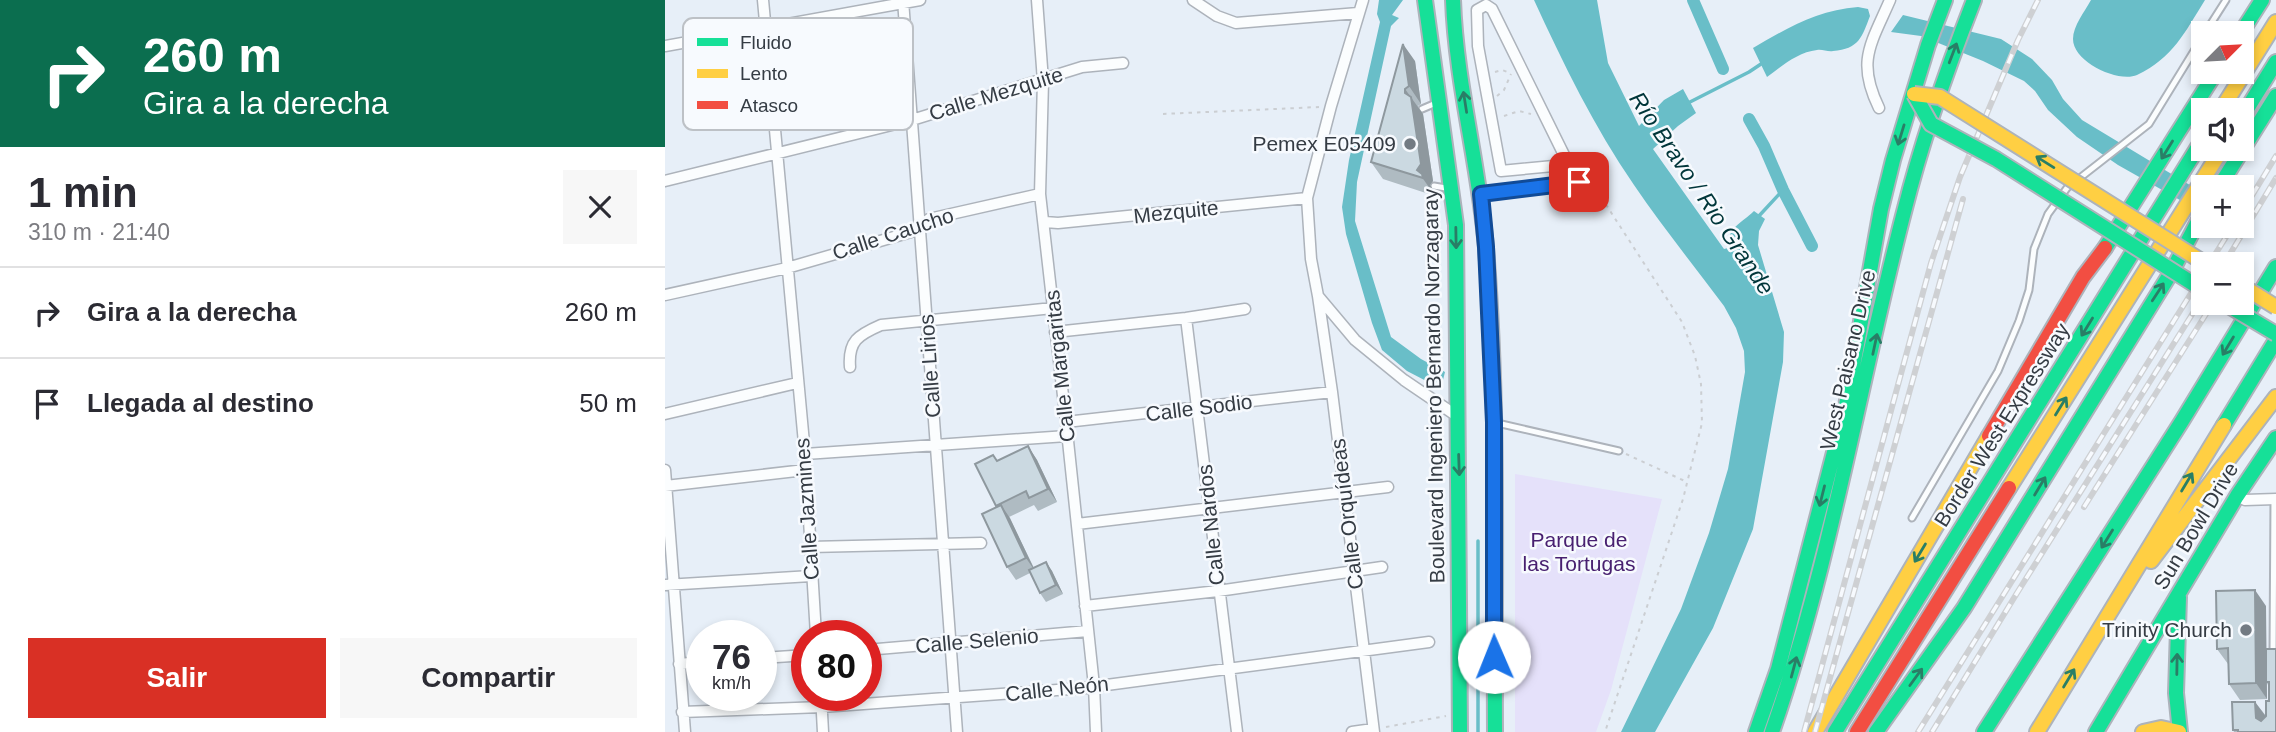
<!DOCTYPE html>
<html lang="es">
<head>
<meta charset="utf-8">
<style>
  body { margin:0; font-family:Helvetica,sans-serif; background:#f7f7f7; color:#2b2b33; height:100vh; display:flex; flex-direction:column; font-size:26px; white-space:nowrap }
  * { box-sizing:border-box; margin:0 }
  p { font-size:23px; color:#7c7c81 }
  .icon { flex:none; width:38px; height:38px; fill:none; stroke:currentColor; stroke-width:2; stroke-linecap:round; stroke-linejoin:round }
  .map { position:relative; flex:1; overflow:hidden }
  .drawer { display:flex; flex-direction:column; background:#fff; width:665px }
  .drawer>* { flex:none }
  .banner { background:#0b6e4f; color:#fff; overflow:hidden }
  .needle { width:46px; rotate:66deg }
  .tools { position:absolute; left:1526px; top:21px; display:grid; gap:14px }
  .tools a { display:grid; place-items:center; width:63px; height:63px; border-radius:0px; background:#fff; box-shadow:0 4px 10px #0003; font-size:35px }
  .speed { position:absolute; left:21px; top:620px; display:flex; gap:14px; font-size:35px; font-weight:700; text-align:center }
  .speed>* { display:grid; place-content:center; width:91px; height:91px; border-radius:50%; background:#fff; box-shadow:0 4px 10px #0003; line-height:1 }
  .speed small { font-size:18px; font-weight:400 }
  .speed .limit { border:10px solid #d22; background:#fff; color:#111 }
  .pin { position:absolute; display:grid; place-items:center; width:60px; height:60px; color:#fff; margin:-30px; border-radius:14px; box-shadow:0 4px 10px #0006 }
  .me { position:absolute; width:77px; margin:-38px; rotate:359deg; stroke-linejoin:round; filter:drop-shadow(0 0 5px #0008) }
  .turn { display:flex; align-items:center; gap:24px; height:147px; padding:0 28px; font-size:32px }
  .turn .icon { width:91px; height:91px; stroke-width:2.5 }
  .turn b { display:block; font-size:49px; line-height:60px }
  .round { display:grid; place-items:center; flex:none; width:74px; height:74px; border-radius:0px; background:#f7f7f7 }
  .summary { display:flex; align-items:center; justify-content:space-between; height:119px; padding:0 28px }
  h1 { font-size:42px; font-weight:600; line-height:52px }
  .cta { display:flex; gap:14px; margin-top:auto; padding:14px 28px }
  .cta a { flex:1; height:80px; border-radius:0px; background:#d93025; color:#fff; font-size:28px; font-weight:600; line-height:80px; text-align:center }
  .cta a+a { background:#f7f7f7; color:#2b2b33 }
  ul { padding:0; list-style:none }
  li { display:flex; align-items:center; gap:21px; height:91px; padding:0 28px; border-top:2px solid #e1e1e2 }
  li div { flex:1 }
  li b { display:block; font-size:26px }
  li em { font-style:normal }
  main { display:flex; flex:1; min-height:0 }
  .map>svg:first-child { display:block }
  .green { fill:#e5e1fa }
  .water { fill:#69bec8 }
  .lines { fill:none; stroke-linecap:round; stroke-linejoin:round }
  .stream { stroke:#69bec8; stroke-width:3.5 }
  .canal { stroke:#69bec8; stroke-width:12 }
  .lane-casing { stroke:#adb3bb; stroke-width:9 }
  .street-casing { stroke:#adb3bb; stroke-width:13 }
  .fast-casing { stroke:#adb3bb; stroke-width:18 }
  .slow-casing { stroke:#adb3bb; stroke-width:18 }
  .jam-casing { stroke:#adb3bb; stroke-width:18 }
  .path { stroke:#cbced2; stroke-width:2; stroke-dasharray:3.5 5; stroke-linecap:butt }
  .lane { stroke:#fbfdfe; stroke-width:5 }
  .street { stroke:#fbfdfe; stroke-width:10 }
  .fast { stroke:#16e098; stroke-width:14 }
  .slow { stroke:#ffcf43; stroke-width:14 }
  .jam { stroke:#f24e42; stroke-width:14 }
  .rail-casing { stroke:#ced0d3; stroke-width:6 }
  .rail { stroke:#f7fafe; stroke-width:3.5; stroke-dasharray:10; stroke-linecap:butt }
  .fast-bridge-casing { stroke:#adb3bb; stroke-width:18; stroke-linecap:butt }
  .slow-bridge-casing { stroke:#adb3bb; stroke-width:18; stroke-linecap:butt }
  .fast-bridge { stroke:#16e098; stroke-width:14 }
  .slow-bridge { stroke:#ffcf43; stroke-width:14 }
  .wall { fill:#afbbc2 }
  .shaded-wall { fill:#8e989e }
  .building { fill:#cbd9e1; stroke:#8e989e; stroke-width:2 }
  .oneway { stroke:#297e66 }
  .route-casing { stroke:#114b97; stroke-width:18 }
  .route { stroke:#1a73e8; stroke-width:12 }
  .poi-dot { fill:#737b83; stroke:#f7fafe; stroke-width:2.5 }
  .labels { text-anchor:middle; stroke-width:5; stroke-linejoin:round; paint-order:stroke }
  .street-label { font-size:21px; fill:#353c44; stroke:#f7fafe }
  .poi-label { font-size:21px; fill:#353c44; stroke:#f7fafe; text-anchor:end }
  .park-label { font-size:21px; fill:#482070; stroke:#f7fafe }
  .water-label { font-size:23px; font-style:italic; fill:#00363a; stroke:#f7fafe }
  .key { fill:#f7fafe; stroke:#bdc1c6; stroke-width:2 }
  .key-label { font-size:19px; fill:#353c44 }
</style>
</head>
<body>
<main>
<section class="drawer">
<div class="banner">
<div class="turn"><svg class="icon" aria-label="right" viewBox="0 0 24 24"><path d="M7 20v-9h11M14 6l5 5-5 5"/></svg><div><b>260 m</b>Gira a la derecha</div></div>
</div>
<div class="summary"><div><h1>1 min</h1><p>310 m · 21:40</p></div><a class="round"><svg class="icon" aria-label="close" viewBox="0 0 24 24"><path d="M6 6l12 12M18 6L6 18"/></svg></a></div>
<ul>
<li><svg class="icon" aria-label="right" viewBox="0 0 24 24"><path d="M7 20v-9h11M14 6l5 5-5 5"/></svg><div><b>Gira a la derecha</b></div><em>260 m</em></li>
<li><svg class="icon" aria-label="arrive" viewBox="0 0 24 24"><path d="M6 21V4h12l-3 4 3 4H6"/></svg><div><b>Llegada al destino</b></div><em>50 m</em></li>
</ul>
<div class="cta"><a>Salir</a><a>Compartir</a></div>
</section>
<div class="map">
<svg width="1611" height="732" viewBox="0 0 1611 732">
  <rect width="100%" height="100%" fill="#e7eff8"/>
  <path class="green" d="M850 474 997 499 946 690 931 732H850Z"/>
  <path class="water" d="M714 0H738L727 15 734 18 726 26 692 182 690 221 726 337 756 359 780 372 778 380 767 384 742 371 717 350 707 323 681 234 677 207 684 160 715 22 712 14Z
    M869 0H932L943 63 974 126 999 100 1018 89 1031 113 1013 126 988 149 1059 249 1063 248C1062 227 1076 224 1089 211L1100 219 1094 231 1093 245 1119 332 1118 362 1088 529 1048 628 990 732H956L1016 609 1044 533 1063 469 1080 372 1079 351 1071 328 1059 306C1029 266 997 226 969 185 929 127 898 63 869 0Z
    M1426 0H1540C1520 32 1508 58 1472 75 1453 83 1408 62 1408 39 1408 26 1420 11 1426 0Z
    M1193 7 1203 9 1205 16C1197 37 1194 49 1168 51 1163 52 1157 49 1152 50 1133 52 1117 66 1102 77L1088 48C1122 28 1153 10 1193 7Z
    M1238 15 1336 39 1367 59 1387 80 1398 99 1417 120 1538 193 1529 208 1453 165 1412 137 1383 110 1370 91 1359 81 1318 61 1256 36 1226 32Z"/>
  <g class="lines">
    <path class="stream" d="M1023 103 1084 72 1099 62
      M1093 217 1118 190
      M813 541V732"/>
    <path class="canal" d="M1028 0 1058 69
      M1084 119 1099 146 1118 190 1147 246"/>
    <defs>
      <path id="lane" d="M1540 33 1561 0
        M757 109 771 103
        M769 186 781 188
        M819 193 914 182 923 176
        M832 423 954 451
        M1247 518 1333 371 1354 321 1364 290 1369 249 1383 214 1402 188 1484 124 1538 36
        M1608 654 1609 499"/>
      <path id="street" d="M98 0 140 454 151 635
        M238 0 292 732
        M372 0 378 81 375 194 401 422 429 686 431 732
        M528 0 552 16 571 23 693 13
        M698 0 666 106 642 198 646 259 653 296 690 340 739 380 792 416
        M821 5 827 9 902 161 899 165 836 171 813 46 812 10Z
        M0 46 255 0
        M1214 108C1191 61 1206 44 1225 0
        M0 181 247 120 417 67 458 63
        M380 222 393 223 642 198
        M0 295 122 268 246 232 264 219 375 194
        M653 296 667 392 709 732
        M521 318 572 732
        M390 332 521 318 580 309
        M185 367C183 341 193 335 216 325L388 308
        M0 414 132 383
        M401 422 667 392
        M140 454 402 436
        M0 470 20 732
        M0 486 140 470
        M1572 496 1580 500 1611 499
        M412 524 723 487
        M145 547 316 543
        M0 585 146 576
        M420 606 553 591 717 567
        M201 650 423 631
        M96 658 142 655
        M14 664 37 662
        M156 695 158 732
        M17 712 157 707 419 688 764 642
        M687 732 708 729"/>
      <path id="fast" d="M760 0 791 225 795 732
        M788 0C791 84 814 164 821 248 834 409 829 571 830 732
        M1576 33 1597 0
        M1577 117 1611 62
        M1554 187 1611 96
        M1440 248 1551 72
        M1559 425 1611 340
        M1514 597 1511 693 1515 732
        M1091 732 1113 669 1181 406 1216 209 1228 160 1263 45 1280 0
        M1107 732C1166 563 1194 385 1239 212 1257 140 1282 69 1309 0
        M1170 732 1538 139
        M1211 732 1299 608 1507 271 1538 212
        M1319 732 1517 421 1611 267
        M1431 732 1572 496 1611 438"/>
      <path id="slow" d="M1556 110 1611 22
        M1344 488 1557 149
        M1486 561 1611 397
        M1150 732 1324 436
        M1372 732 1559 425
        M1478 732 1496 728 1514 732"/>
      <path id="jam" d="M1324 436 1418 277 1440 248
        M1192 732 1344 488"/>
    </defs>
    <use href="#lane" class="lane-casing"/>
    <use href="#street" class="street-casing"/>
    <use href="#fast" class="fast-casing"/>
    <use href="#slow" class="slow-casing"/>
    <use href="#jam" class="jam-casing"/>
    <path class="path" d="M830 72 837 70 845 73
      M832 96 839 90 846 74
      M498 114 654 107
      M839 116 854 111 866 114
      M927 183 1017 322 1030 356 1036 384 1037 423 1018 499 940 732
      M961 454 1022 482
      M721 727 781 716"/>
    <use href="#lane" class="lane"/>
    <use href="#street" class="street"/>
    <use href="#fast" class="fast"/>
    <use href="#slow" class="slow"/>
    <use href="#jam" class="jam"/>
    <defs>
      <path id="rail" d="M1577 212 1611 156
        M1544 264 1568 226
        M1559 264 1611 178
        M1419 507 1548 303
        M1139 732 1266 263 1295 177 1353 40 1373 0
        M1150 732 1298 199
        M1253 732 1538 274
        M1267 732 1352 593 1538 297"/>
    </defs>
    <use href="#rail" class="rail-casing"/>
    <use href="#rail" class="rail"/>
    <defs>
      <path id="fast-bridge" d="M1249 94 1266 124 1331 159 1538 290
        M1559 303 1611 334"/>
      <path id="slow-bridge" d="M1249 94 1275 97 1541 264
        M1577 286 1611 307"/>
    </defs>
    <use href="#fast-bridge" class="fast-bridge-casing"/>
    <use href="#slow-bridge" class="slow-bridge-casing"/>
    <use href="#fast-bridge" class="fast-bridge"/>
    <use href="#slow-bridge" class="slow-bridge"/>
  </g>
  <path class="wall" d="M750 61 756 104 753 106 758 114 768 181 765 185 769 191 770 196 718 179 706 162Z
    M363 446 372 460 392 502 373 511 369 505 344 517 369 568 381 562 387 571 398 594 381 602 375 593 365 573 351 580 342 567 332 507 310 464 333 461Z
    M1601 606V649L1611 732H1569L1568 730 1590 702 1601 716 1604 701V687L1602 683V699L1575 700 1564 684 1563 664 1552 649Z"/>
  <path class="shaded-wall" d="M738 44 750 61 756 104 744 86Z
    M740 89 758 114 768 181 765 185 769 191 770 196 752 170 740 93Z
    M363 446 372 460 392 502 383 489Z
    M336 505 345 518 370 571 361 558Z
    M381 562 387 571 398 594 391 585Z
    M1590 590 1601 606 1602 699 1591 683Z
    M1590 702 1602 718V732L1591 718Z"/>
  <path class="building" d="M738 44 744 86 740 89V93L746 97 756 164 752 170 757 174 758 178 706 162Z
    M363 446 383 489 364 498 361 491 331 506 310 464 328 455 332 461Z
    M336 505 361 558 342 567 317 514Z
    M381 562 391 585 375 593 364 570Z
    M1590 590 1591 683 1564 684 1563 648 1552 649 1551 591Z
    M1601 649H1611V732H1573V730H1568L1567 702H1590L1591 718 1596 721 1601 716V701H1604V682H1601Z"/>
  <defs><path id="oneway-shaft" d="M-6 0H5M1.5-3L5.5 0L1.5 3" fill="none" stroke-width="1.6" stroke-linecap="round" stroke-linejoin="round" transform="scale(1.75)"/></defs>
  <g class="oneway">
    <use href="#oneway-shaft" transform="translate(1288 53) rotate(-69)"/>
    <use href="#oneway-shaft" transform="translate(800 102) rotate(-99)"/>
    <use href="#oneway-shaft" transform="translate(1236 135) rotate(107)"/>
    <use href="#oneway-shaft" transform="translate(1502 150) rotate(122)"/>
    <use href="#oneway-shaft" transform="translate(1380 162) rotate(-148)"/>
    <use href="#oneway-shaft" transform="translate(791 238) rotate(89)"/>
    <use href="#oneway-shaft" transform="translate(1493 292) rotate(-57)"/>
    <use href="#oneway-shaft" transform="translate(1422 327) rotate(122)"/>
    <use href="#oneway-shaft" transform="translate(1210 344) rotate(-78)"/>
    <use href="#oneway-shaft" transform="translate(1563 346) rotate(121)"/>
    <use href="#oneway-shaft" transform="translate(1396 406) rotate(-58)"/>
    <use href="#oneway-shaft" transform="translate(794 465) rotate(88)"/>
    <use href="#oneway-shaft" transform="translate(1522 482) rotate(-59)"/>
    <use href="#oneway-shaft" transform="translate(1375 486) rotate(-59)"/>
    <use href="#oneway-shaft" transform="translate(1157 496) rotate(104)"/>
    <use href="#oneway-shaft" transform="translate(1442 539) rotate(122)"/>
    <use href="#oneway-shaft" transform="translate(1255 553) rotate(121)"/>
    <use href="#oneway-shaft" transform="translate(1512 664) rotate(-89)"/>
    <use href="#oneway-shaft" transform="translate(1129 667) rotate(-75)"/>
    <use href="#oneway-shaft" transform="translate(1251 677) rotate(-54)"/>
    <use href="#oneway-shaft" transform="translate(1404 678) rotate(-59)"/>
  </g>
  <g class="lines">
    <defs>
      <path id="route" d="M829 657V422L821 247 816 194 914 182"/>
    </defs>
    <use href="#route" class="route-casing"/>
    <use href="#route" class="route"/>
  </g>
  <g class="poi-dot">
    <circle cx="745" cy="144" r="7"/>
    <circle cx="1581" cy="630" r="7"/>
  </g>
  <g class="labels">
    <g class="street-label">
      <text transform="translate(331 94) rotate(-17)" y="7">Calle Mezquite</text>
      <text transform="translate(511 212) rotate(-6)" y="7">Mezquite</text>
      <text transform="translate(228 234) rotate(-18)" y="7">Calle Caucho</text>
      <text transform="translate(1183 360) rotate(-77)" y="7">West Paisano Drive</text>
      <text transform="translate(265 366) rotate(-94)" y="7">Calle Lirios</text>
      <text transform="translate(395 366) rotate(-96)" y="7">Calle Margaritas</text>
      <text transform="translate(769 386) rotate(-91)" y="7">Boulevard Ingeniero Bernardo Norzagaray</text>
      <text transform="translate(534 408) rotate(-7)" y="7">Calle Sodio</text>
      <text transform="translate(1337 425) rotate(-58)" y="7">Border West Expressway</text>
      <text transform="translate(142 509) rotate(-94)" y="7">Calle Jazmines</text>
      <text transform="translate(682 514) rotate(-97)" y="7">Calle Orquídeas</text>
      <text transform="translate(546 525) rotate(-96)" y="7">Calle Nardos</text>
      <text transform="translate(1531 526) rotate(-59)" y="7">Sun Bowl Drive</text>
      <text transform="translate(312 641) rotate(-5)" y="7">Calle Selenio</text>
      <text transform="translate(392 689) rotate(-6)" y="7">Calle Neón</text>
    </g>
    <g class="poi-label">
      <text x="731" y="151">Pemex E05409</text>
      <text x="1567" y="637">Trinity Church</text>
    </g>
    <g class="park-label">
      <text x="914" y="547">Parque de<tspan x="914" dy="24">las Tortugas</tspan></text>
    </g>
    <g class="water-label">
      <text transform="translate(1037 193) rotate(56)" y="8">Río Bravo / Rio Grande</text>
    </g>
  </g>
  <rect x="18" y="18" width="230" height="112" rx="10" class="key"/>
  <rect x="32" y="38" width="31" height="8" fill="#16e098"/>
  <rect x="32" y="69" width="31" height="9" fill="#ffcf43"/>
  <rect x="32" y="101" width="31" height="8" fill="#f24e42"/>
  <g class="key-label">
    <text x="75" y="49">Fluido</text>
    <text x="75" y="80">Lento</text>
    <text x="75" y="112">Atasco</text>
  </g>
</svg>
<div class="tools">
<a><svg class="needle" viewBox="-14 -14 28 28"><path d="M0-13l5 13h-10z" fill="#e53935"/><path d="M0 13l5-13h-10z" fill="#7c7c81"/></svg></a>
<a><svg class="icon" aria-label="sound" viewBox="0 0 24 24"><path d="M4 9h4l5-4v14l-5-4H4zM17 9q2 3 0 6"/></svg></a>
<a>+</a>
<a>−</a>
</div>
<div class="speed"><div>76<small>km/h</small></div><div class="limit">80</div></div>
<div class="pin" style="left:914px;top:182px;background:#d93025"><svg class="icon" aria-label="arrive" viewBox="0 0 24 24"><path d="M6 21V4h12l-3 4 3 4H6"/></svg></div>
<svg class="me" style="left:829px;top:657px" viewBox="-20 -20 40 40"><circle r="19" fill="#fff"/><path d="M0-13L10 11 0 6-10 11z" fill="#1a73e8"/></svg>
</div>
</main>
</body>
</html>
